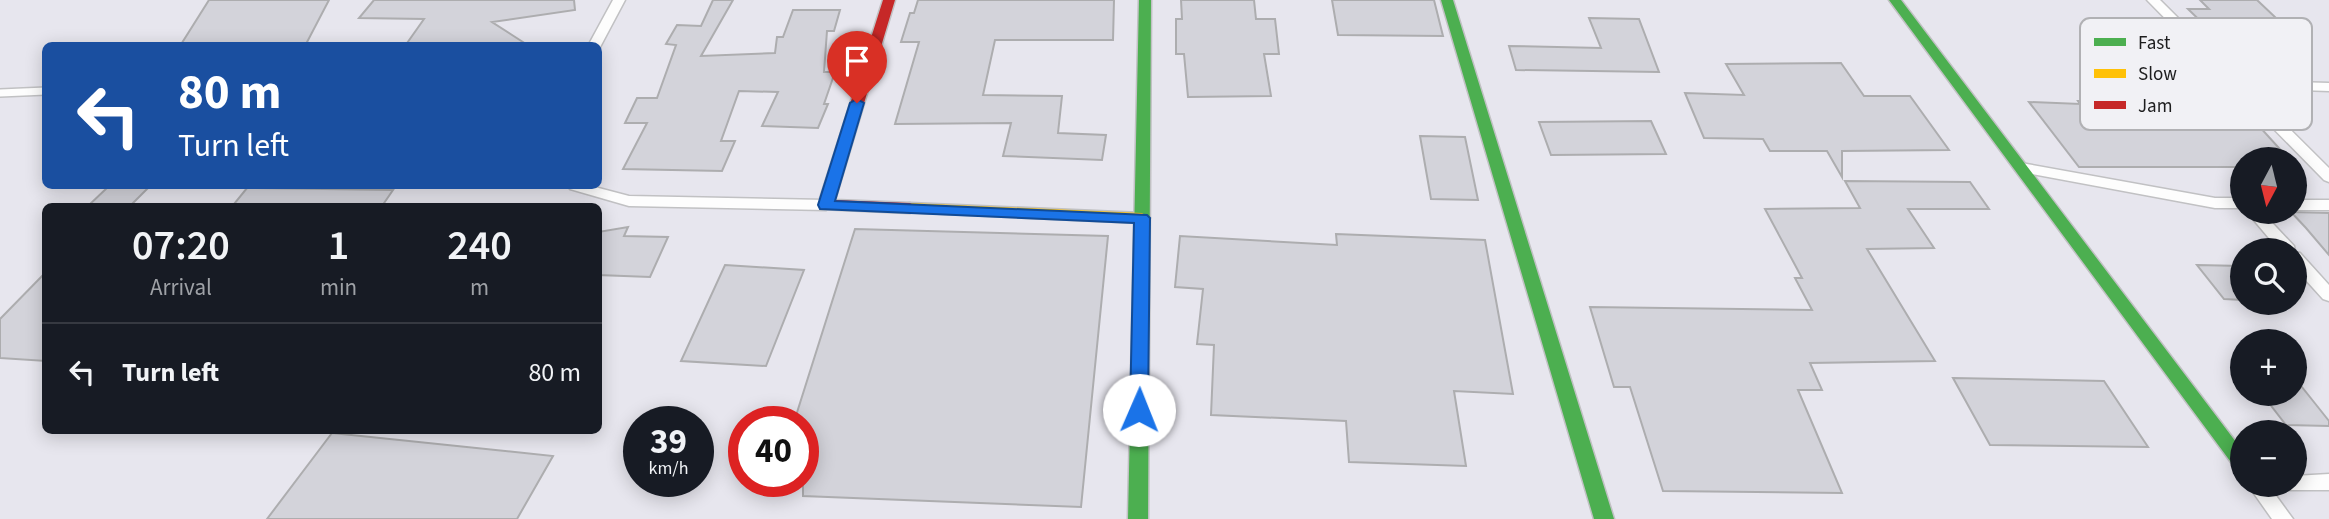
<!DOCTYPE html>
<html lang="en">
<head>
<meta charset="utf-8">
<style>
  body { margin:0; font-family:"Source Sans 3",sans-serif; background:#242831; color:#f1f3f6; height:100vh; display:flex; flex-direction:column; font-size:26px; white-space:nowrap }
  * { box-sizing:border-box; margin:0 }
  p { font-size:23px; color:#9ea1a6 }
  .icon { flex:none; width:38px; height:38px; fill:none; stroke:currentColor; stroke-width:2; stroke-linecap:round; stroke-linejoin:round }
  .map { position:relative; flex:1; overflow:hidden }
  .drawer { position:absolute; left:42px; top:203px; width:560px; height:231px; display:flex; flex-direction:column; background:#171b24; border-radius:10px; box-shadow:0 4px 18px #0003 }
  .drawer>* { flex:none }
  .guide { position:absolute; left:42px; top:42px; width:560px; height:147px; border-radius:10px; box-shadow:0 4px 18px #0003; background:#1a4fa0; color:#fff; overflow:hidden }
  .needle { width:46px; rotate:187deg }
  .tools { position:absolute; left:2230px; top:147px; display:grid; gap:14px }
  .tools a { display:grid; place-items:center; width:77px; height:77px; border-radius:50%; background:#171b24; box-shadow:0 4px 18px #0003; font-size:35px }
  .speed { position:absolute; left:623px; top:406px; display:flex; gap:14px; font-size:35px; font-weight:700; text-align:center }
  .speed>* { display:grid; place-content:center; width:91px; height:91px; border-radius:50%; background:#171b24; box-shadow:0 4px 18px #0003; line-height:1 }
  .speed small { font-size:18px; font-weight:400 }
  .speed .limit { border:10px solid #d22; background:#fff; color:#111 }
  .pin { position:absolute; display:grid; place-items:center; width:60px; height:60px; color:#fff; margin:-72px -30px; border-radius:50% 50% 50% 0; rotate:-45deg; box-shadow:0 0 7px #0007 }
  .pin .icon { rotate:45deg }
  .me { position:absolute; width:77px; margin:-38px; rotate:1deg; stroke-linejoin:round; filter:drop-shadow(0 0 5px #0008) }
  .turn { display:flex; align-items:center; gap:24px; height:147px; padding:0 21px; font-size:32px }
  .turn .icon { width:91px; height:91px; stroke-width:2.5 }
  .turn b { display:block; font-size:49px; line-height:60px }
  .eta { display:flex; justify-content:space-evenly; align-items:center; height:119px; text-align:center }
  .eta b { font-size:42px; font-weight:600; line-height:49px }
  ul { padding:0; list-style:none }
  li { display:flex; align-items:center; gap:21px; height:98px; padding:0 21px; border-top:2px solid #363941 }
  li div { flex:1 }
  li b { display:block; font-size:26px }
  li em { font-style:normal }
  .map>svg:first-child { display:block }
  .built { fill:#e7e6ee; fill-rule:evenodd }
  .building { fill:#d3d3da; stroke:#adadaf; stroke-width:2 }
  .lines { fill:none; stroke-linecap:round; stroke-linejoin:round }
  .lane-casing { stroke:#c1c1c3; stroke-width:10 }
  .street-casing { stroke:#c1c1c3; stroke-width:3 }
  .fast-casing { stroke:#c1c1c3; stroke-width:3 }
  .slow-casing { stroke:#c1c1c3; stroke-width:3 }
  .jam-casing { stroke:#c1c1c3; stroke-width:3 }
  .lane { stroke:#fdfdfd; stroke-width:7 }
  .street { fill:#fdfdfd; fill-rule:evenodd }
  .fast { fill:#4caf50; fill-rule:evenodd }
  .slow { fill:#ffc107; fill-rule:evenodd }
  .jam { fill:#c62828; fill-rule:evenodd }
  .route { fill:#1a73e8; stroke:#114b97; stroke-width:2 }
  .key { fill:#f1f1f5; stroke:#b1b1b4; stroke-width:2 }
  .key-label { font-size:19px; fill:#1d1d1e }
</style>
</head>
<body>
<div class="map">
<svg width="2329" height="519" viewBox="0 0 2329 519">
  <rect width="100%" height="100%" fill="#f2f2f4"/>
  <path class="built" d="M0 0H2329V519H0ZM46 46H598V186H46ZM2242 159H2294V212H2242ZM46 206H598V430H46ZM2242 250H2294V303H2242ZM2242 341H2294V394H2242ZM639 422H698V481H639ZM744 422H803V481H744ZM2242 432H2294V485H2242Z"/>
  <path class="building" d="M209 0H329L305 46H180Z
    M374 0H574L575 10 492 22 529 46H405L424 19 359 18Z
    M713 0H733L701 56 775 53 777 37H783L793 10H840L834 31H827L824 72H835L824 104H828L818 128 762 126 778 92 739 91 721 141H735L722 171 623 169 647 123H625L637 98H657L676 45 666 44 677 25 701 26Z
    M918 0H1114L1113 40H995L983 95 1062 96 1058 133 1106 135 1102 160 1003 156 1011 123 895 124 919 42H901L910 13H914Z
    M1181 0H1254L1256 19H1275L1279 54H1264L1271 96 1188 97 1184 54H1176V19H1182Z
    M1332 0H1434L1443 36 1338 35Z
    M2200 0H2257L2294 35 2265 34 2277 45 2224 44 2188 9H2209Z
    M1589 18 1639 19 1659 72 1516 70 1509 46 1601 48Z
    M1841 63 1864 96H1910L1949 150 1842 151V177L1827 151H1770L1763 139 1704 138 1685 93 1744 95 1726 64Z
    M2078 101 2238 103 2289 159H2242V167H2079L2029 102 2080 104Z
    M1651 121 1666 154 1551 155 1539 122Z
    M1420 136 1465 137 1478 200 1431 199Z
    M1845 181 1970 182 1989 209H1908L1934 248 1867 249 1935 361 1810 363 1822 390H1798L1842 493 1663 491 1630 387H1614L1590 307 1812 310 1795 278H1802L1765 209 1860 208Z
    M109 186H150L130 206H88Z
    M247 188 393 190 382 206 234 204Z
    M2291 212 2329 213V255L2306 228Z
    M628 227 624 236 668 237 650 277 598 275V232Z
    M855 229 1108 236 1081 507 803 496V422H794Z
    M1336 234 1485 240 1513 394 1454 391 1466 466 1349 462 1346 421 1211 415 1214 345 1197 344 1203 289 1175 287 1180 236 1337 245Z
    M725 265 804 270 766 366 681 361Z
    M2197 265 2242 266V300L2224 299Z
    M46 272V361L0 358V319Z
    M2294 377 2329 421V426L2286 425 2262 394H2294Z
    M1953 378 2104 381 2148 447 1990 445Z
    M332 433 553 456 517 519H267Z"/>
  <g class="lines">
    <defs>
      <path id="lane" d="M0 93 46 91"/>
      <path id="street" d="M613 0H625L599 49 598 46H588Z
        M2147 0H2160L2329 168V182L2324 180Z
        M2254 81 2329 83V91L2249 88 2247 85 2249 82Z
        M2021 163 2215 198H2242V208H2215L2016 171 2014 168 2016 165Z
        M568 186H591L629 196 826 200 834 205 826 210 629 206 570 189Z
        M2294 200H2329V210H2294Z
        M2247 212H2262L2294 246 2295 252 2300 253 2329 285V301L2323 299 2294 267V250H2279Z
        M2329 474V490H2289L2274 493 2293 519H2272L2248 485H2294V476Z"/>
      <path id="fast" d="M1139 0H1151L1148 519H1128Z
        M1441 0H1453L1614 519H1594Z
        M1889 0H1901L2242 450V471L2236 469Z"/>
      <path id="slow" d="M910 203 1142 213 1150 218 1142 223 905 212 902 208 905 204Z"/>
      <path id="jam" d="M883 0H895L835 200 910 203 918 208 910 213 821 209 818 205Z"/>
    </defs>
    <use href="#lane" class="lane-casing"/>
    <use href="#street" class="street-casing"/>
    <use href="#fast" class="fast-casing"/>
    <use href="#slow" class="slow-casing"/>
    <use href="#jam" class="jam-casing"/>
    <use href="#lane" class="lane"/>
    <use href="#street" class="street"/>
    <use href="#fast" class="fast"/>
    <use href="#slow" class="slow"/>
    <use href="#jam" class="jam"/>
  </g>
  <path class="route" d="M857 99 864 103 835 201 1147 215 1150 218 1148 410 1146 415H1133L1130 410 1134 223 820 209 818 205 850 103Z"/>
  <rect x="2080" y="18" width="232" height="112" rx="10" class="key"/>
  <rect x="2094" y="38" width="32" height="8" fill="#4caf50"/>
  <rect x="2094" y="69" width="32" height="9" fill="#ffc107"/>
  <rect x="2094" y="101" width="32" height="8" fill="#c62828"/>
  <g class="key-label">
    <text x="2138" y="49">Fast</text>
    <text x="2138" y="80">Slow</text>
    <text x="2138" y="112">Jam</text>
  </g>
</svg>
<div class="tools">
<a><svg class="needle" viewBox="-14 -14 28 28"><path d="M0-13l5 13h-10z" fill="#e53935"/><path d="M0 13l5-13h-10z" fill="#9ea1a6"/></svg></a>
<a><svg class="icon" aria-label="search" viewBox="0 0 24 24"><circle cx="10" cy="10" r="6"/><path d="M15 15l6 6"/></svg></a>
<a>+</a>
<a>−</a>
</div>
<div class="speed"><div>39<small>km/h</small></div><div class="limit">40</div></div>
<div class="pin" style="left:857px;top:103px;background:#d93025"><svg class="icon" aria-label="arrive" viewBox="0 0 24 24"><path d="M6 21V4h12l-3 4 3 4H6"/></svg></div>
<svg class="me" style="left:1139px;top:410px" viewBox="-20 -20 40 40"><circle r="19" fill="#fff"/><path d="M0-13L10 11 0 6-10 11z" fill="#1a73e8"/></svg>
<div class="guide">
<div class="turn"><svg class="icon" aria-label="left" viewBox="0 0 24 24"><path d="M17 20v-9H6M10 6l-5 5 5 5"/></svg><div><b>80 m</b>Turn left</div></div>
</div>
<section class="drawer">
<div class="eta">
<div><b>07:20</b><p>Arrival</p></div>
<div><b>1</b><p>min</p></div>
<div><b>240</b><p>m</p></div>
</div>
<ul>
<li><svg class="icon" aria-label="left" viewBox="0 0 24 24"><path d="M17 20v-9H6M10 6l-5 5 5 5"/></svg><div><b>Turn left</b></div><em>80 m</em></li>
</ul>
</section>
</div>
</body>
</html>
